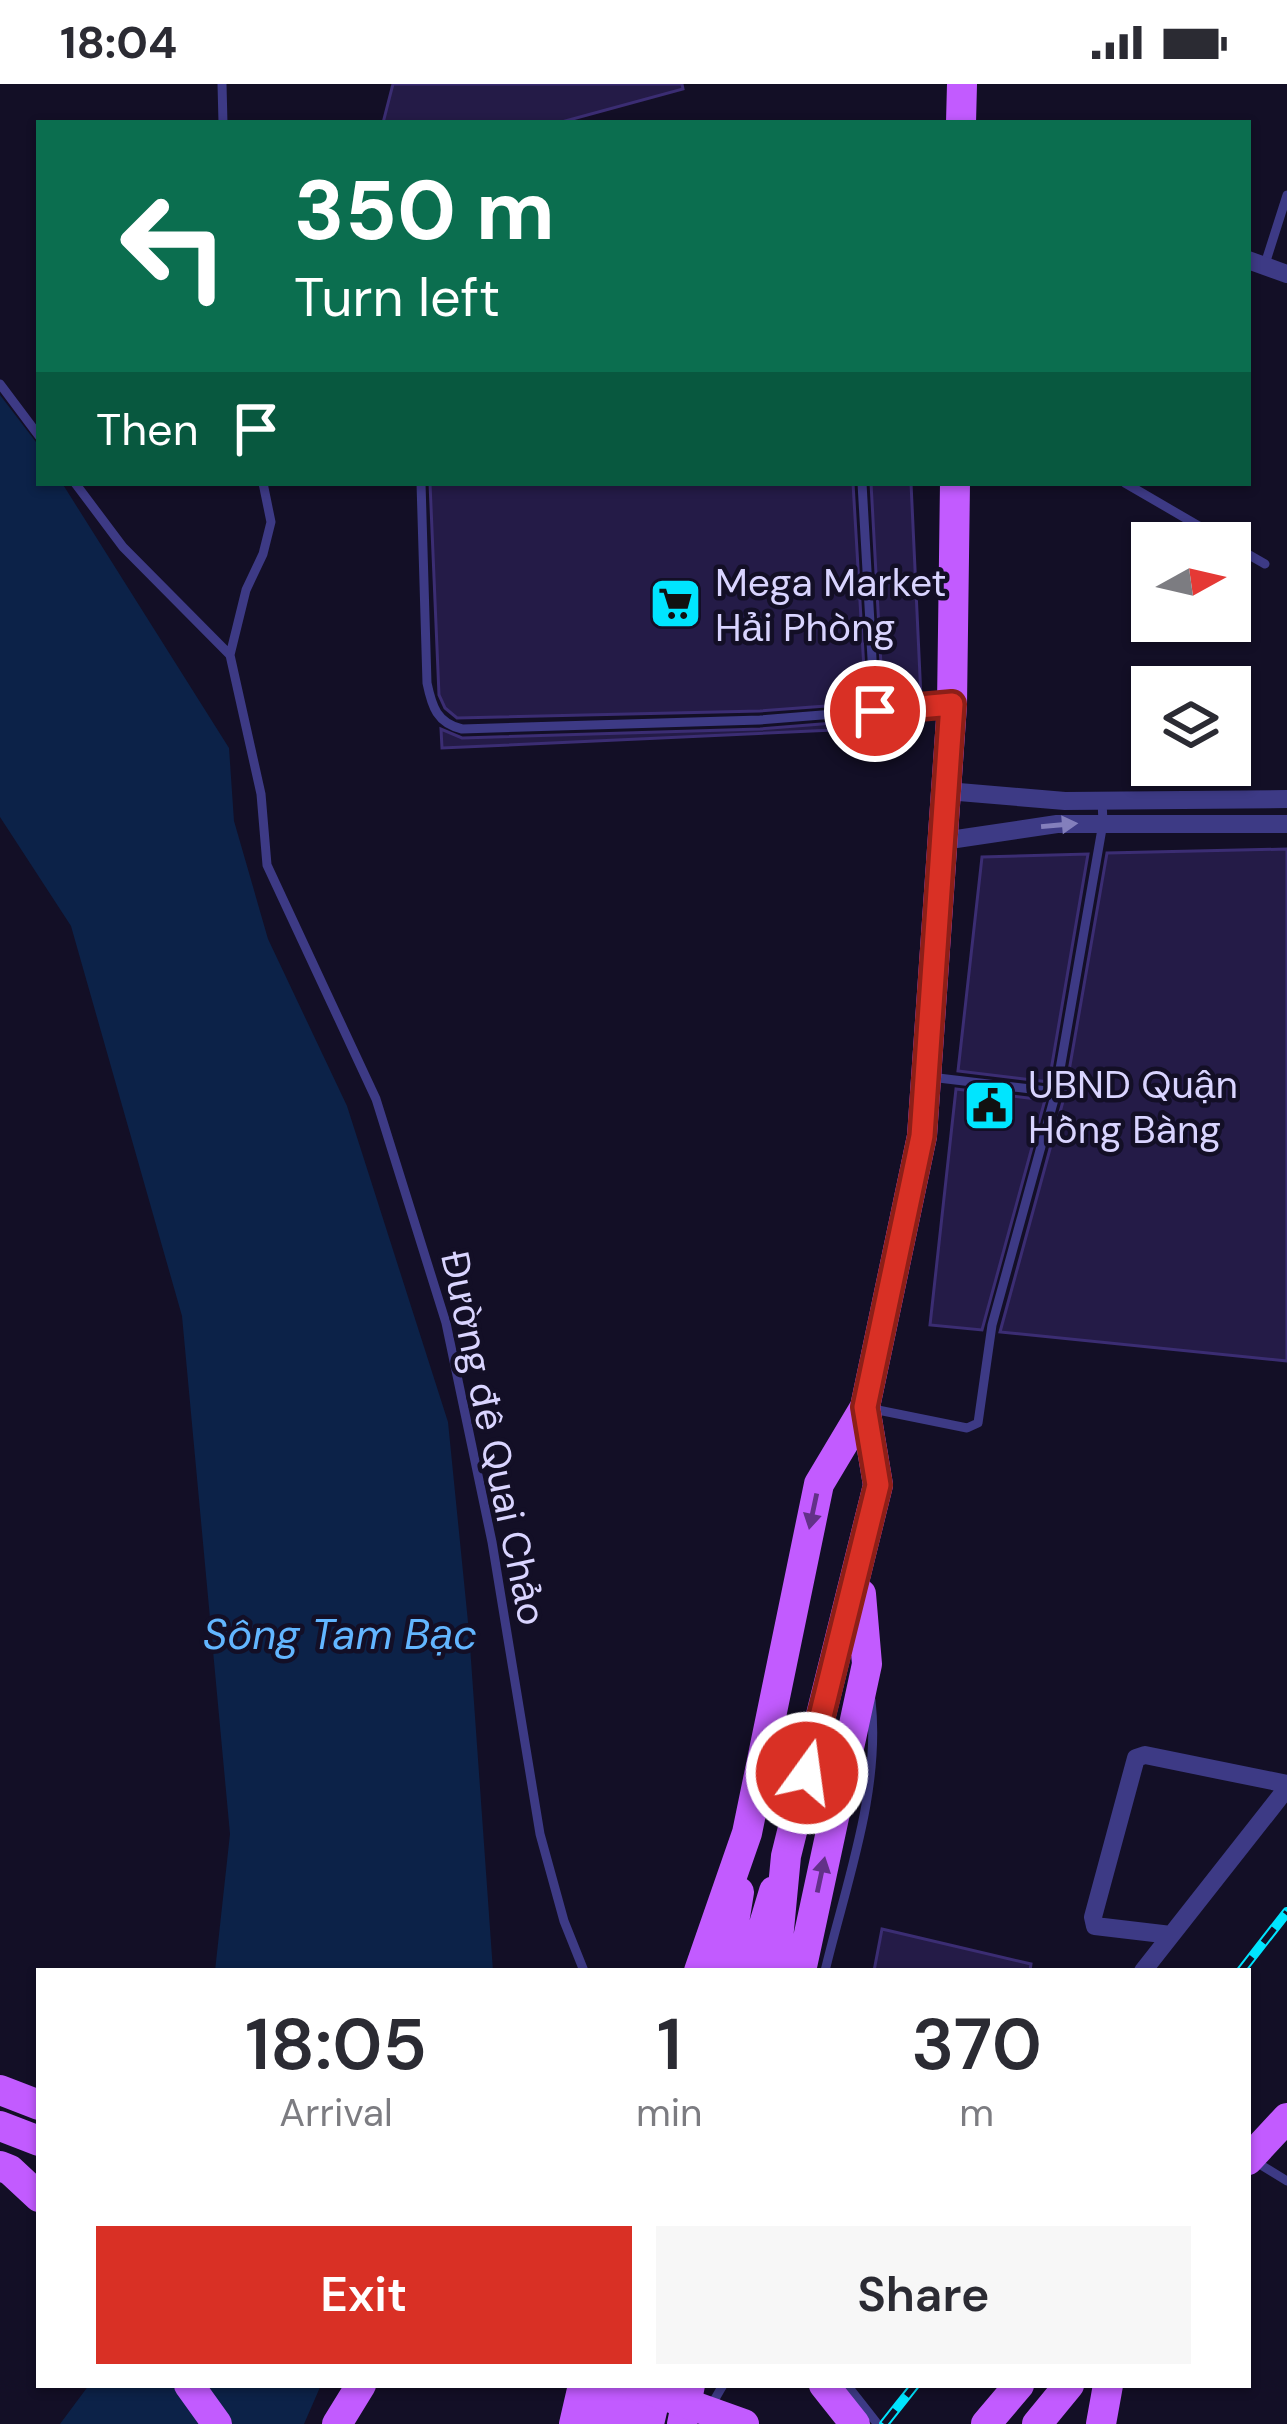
<!DOCTYPE html>
<html lang="en">
<head>
<meta charset="utf-8">
<style>
  body { margin:0; font-family:"DM Sans",sans-serif; background:#f7f7f7; color:#2b2b33; height:100vh; display:flex; flex-direction:column; font-size:45px; white-space:nowrap }
  * { box-sizing:border-box; margin:0 }
  p { font-size:39px; color:#7c7c81 }
  .icon { flex:none; width:66px; height:66px; fill:none; stroke:currentColor; stroke-width:2; stroke-linecap:round; stroke-linejoin:round }
  .map { position:relative; flex:1; overflow:hidden }
  .details { position:absolute; left:36px; top:1884px; width:1215px; height:420px; display:flex; flex-direction:column; background:#fff; border-radius:0px; box-shadow:0 3px 9px #0004 }
  .details>* { flex:none }
  .guide { position:absolute; left:36px; top:36px; width:1215px; height:366px; border-radius:0px; box-shadow:0 3px 9px #0004; background:#0b6e4f; color:#fff; overflow:hidden }
  .needle { width:78px; rotate:82deg }
  .fabs { position:absolute; left:1131px; top:438px; display:grid; gap:24px }
  .fabs a { display:grid; place-items:center; width:120px; height:120px; border-radius:0px; background:#fff; box-shadow:0 3px 9px #0004; font-size:60px }
  .pin { position:absolute; display:grid; place-items:center; width:102px; height:102px; color:#fff; margin:-51px; border:6px solid #fff; border-radius:50%; box-shadow:0 3px 12px #0007 }
  .me { position:absolute; width:132px; margin:-66px; rotate:14deg; stroke-linejoin:round; filter:drop-shadow(0 0 9px #0008) }
  .turn { display:flex; align-items:center; gap:42px; height:252px; padding:0 60px; font-size:54px }
  .turn .icon { width:156px; height:156px; stroke-width:2.5 }
  .turn b { display:block; font-size:84px; line-height:102px }
  .then { display:flex; align-items:center; height:114px; padding:0 60px; background:#0003; gap:24px; font-size:45px }
  .eta { display:flex; justify-content:space-evenly; align-items:center; height:204px; text-align:center }
  .eta b { font-size:72px; font-weight:600; line-height:84px }
  .cta { display:flex; gap:24px; margin-top:auto; padding:24px 60px }
  .cta a { flex:1; height:138px; border-radius:0px; background:#d93025; color:#fff; font-size:48px; font-weight:600; line-height:138px; text-align:center }
  .cta a+a { background:#f7f7f7; color:#2b2b33 }
  .status { display:flex; justify-content:space-between; align-items:center; height:84px; padding:0 60px; background:#fff; direction:ltr }
  .status svg { height:33px; fill:currentColor }
  .map>svg:first-child { display:block }
  .water { fill:#0c2248 }
  .building { fill:#241b47; stroke:#3b2d73; stroke-width:3 }
  .lines { fill:none; stroke-linecap:round; stroke-linejoin:round }
  .service { stroke:#3d3a85; stroke-width:9 }
  .minor { stroke:#3d3a85; stroke-width:18 }
  .primary { stroke:#c25bff; stroke-width:30 }
  .rail-casing { stroke:#00e5ff; stroke-width:10 }
  .rail { stroke:#130f26; stroke-width:6; stroke-dasharray:18; stroke-linecap:butt }
  .primary-bridge { stroke:#c25bff; stroke-width:30 }
  .oneway { fill:#837fbc }
  .oneway2 { fill:#623188 }
  .route-casing { stroke:#8d1f18; stroke-width:30 }
  .route { stroke:#d93025; stroke-width:21 }
  .labels { text-anchor:middle; stroke-width:9; stroke-linejoin:round; paint-order:stroke }
  .poi-label { font-size:39px; fill:#d9d4ff; stroke:#130f26; text-anchor:start }
  .street-label { font-size:39px; fill:#d9d4ff; stroke:#130f26 }
  .water-label { font-size:42px; font-style:italic; fill:#62b6ff; stroke:#130f26 }
</style>
</head>
<body>
<div class="status"><b>18:04</b><svg viewBox="0 0 49 12"><path d="M0 12V9h3v3zM5 12V6h3v6zM10 12V3h3v9zM15 12V0h3v12zM26 1h20v11H26zM47 4h2v5h-2z"/></svg></div>
<div class="map">
<svg width="1287" height="2340" viewBox="0 0 1287 2340">
  <rect width="100%" height="100%" fill="#130f26"/>
  <path class="water" d="M0 311 39 362V399H62L229 664 234 737 268 855 347 1022 448 1338 469 1548 493 1887H215L230 1750 182 1232 71 842 0 733Z
    M89 2301H321L304 2340H60Z"/>
  <path class="building" d="M393 0H682L683 5 558 39H383Z
    M430 399H853L866 619 760 627 457 634 445 624 439 611Z
    M871 399H911L921 614 883 617Z
    M922 632V642L442 664 441 645 462 654 760 645Z
    M1287 765V1277L1000 1248 1065 1010 1107 769Z
    M1088 770 1049 998 958 987 982 773Z
    M956 1005 1045 1016 982 1246 930 1241Z
    M882 1845 1031 1880 1030 1887H874Z"/>
  <g class="lines">
    <path class="service" d="M222 0 223 39
      M1265 180 1287 111
      M0 300 39 352
      M75 399 123 463 230 571 261 710 267 781 376 1015 446 1239 492 1458 540 1750 564 1837 584 1887
      M421 399 427 599C432 623 437 639 462 645L760 636 948 621
      M862 399 875 627
      M1125 399 1228 459
      M1230 460 1265 480
      M230 571 246 506 263 470 271 438 263 399
      M930 993 1056 1008
      M873 1325 967 1344 978 1339 992 1241 1056 1008 1103 739 1102 716
      M825 1887C846 1799 881 1707 871 1616
      M1256 2078 1287 2097
      M847 2301 876 2338
      M712 2320 723 2301"/>
    <path class="minor" d="M1248 176 1287 190
      M947 707 1065 717 1287 715
      M943 757 1057 740H1287
      M1171 1851 1095 1842 1093 1833 1136 1674 1145 1671 1287 1700
      M1143 1887 1287 1704"/>
    <path class="primary" d="M961 39 962 0
      M699 1887 747 1749 819 1400 865 1323 922 1052 952 621 955 399
      M726 1887 739 1808
      M750 1887 774 1807
      M775 1887 786 1772 878 1401 865 1323
      M801 1887 867 1580 861 1510
      M0 2006 39 2021
      M0 2042 39 2057
      M1248 2076 1287 2034
      M0 2082 10 2086 39 2113
      M189 2301 217 2340
      M824 2301 855 2340
      M337 2340 361 2301
      M574 2340 583 2301
      M597 2340 606 2301
      M626 2340 635 2301
      M649 2340 658 2301
      M682 2340 690 2301
      M986 2340 1019 2301
      M1037 2340 1069 2301
      M1101 2340 1108 2301"/>
    <defs>
      <path id="rail" d="M1241 1887 1287 1828
        M884 2340 915 2301"/>
    </defs>
    <use href="#rail" class="rail-casing"/>
    <use href="#rail" class="rail"/>
    <path class="primary-bridge" d="M635 2301 744 2340"/>
  </g>
  <defs><path id="oneway-solid" d="M-6-.8H1V-3.2L6.5 0L1 3.2V.8H-6Z" transform="scale(3)"/></defs>
  <use class="oneway" href="#oneway-solid" transform="translate(1059 741) rotate(-5)"/>
  <g class="oneway2">
    <use href="#oneway-solid" transform="translate(813 1427) rotate(102)"/>
    <use href="#oneway-solid" transform="translate(821 1791) rotate(-78)"/>
  </g>
  <g class="lines">
    <defs>
      <path id="route" d="M807 1689 878 1401 865 1323 922 1052 952 620 875 627"/>
    </defs>
    <use href="#route" class="route-casing"/>
    <use href="#route" class="route"/>
  </g>
  <defs>
    <symbol id="supermarket-square" viewBox="-11 -11 22 22"><rect x="-9" y="-9" width="18" height="18" rx="4" fill="#00e5ff" stroke="#130f26"/><path d="M-6-5.5h2.5l.6 2H6L4.5 2H-2.5L-4.4-4H-6ZM-1.5 3.2a1.3 1.3 0 1 0 .1 0ZM3 3.2a1.3 1.3 0 1 0 .1 0Z" fill="#111"/></symbol>
    <symbol id="civic-square" viewBox="-11 -11 22 22"><rect x="-9" y="-9" width="18" height="18" rx="4" fill="#00e5ff" stroke="#130f26"/><path d="M-.6-6.5H3V-4.5H.6V-3L4-1V1h2V6H-6V1h2V-1L-.6-3ZM-1.2 2.5V6h2.4V2.5Z" fill="#111"/></symbol>
  </defs>
  <g fill-rule="evenodd">
    <use href="#supermarket-square" x="646" y="490" width="59" height="59"/>
    <use href="#civic-square" x="960" y="992" width="59" height="59"/>
  </g>
  <g class="labels">
    <g class="poi-label">
      <text x="715" y="512">Mega Market<tspan x="715" dy="45">Hải Phòng</tspan></text>
      <text x="1028" y="1014">UBND Quận<tspan x="1028" dy="45">Hồng Bàng</tspan></text>
    </g>
    <g class="street-label">
      <text transform="translate(494 1354) rotate(78)" y="14">Đường đê Quai Chảo</text>
    </g>
    <g class="water-label">
      <text x="340" y="1565">Sông Tam Bạc</text>
    </g>
  </g>
</svg>
<div class="fabs">
<a><svg class="needle" viewBox="-14 -14 28 28"><path d="M0-13l5 13h-10z" fill="#e53935"/><path d="M0 13l5-13h-10z" fill="#7c7c81"/></svg></a>
<a><svg class="icon" aria-label="layers" viewBox="0 0 24 24"><path d="M12 4l9 5-9 5-9-5zM3 14l9 5 9-5"/></svg></a>
</div>
<div class="pin" style="left:875px;top:627px;background:#d93025"><svg class="icon" aria-label="arrive" viewBox="0 0 24 24"><path d="M6 21V4h12l-3 4 3 4H6"/></svg></div>
<svg class="me" style="left:807px;top:1689px" viewBox="-20 -20 40 40"><circle r="17" fill="#d93025" stroke="#fff" stroke-width="3"/><path d="M0-11L8 9 0 5-8 9z" fill="#fff"/></svg>
<div class="guide">
<div class="turn"><svg class="icon" aria-label="left" viewBox="0 0 24 24"><path d="M17 20v-9H6M10 6l-5 5 5 5"/></svg><div><b>350 m</b>Turn left</div></div>
<div class="then">Then<svg class="icon" aria-label="arrive" viewBox="0 0 24 24"><path d="M6 21V4h12l-3 4 3 4H6"/></svg></div>
</div>
<section class="details">
<div class="eta">
<div><b>18:05</b><p>Arrival</p></div>
<div><b>1</b><p>min</p></div>
<div><b>370</b><p>m</p></div>
</div>
<div class="cta"><a>Exit</a><a>Share</a></div>
</section>
</div>
</body>
</html>
